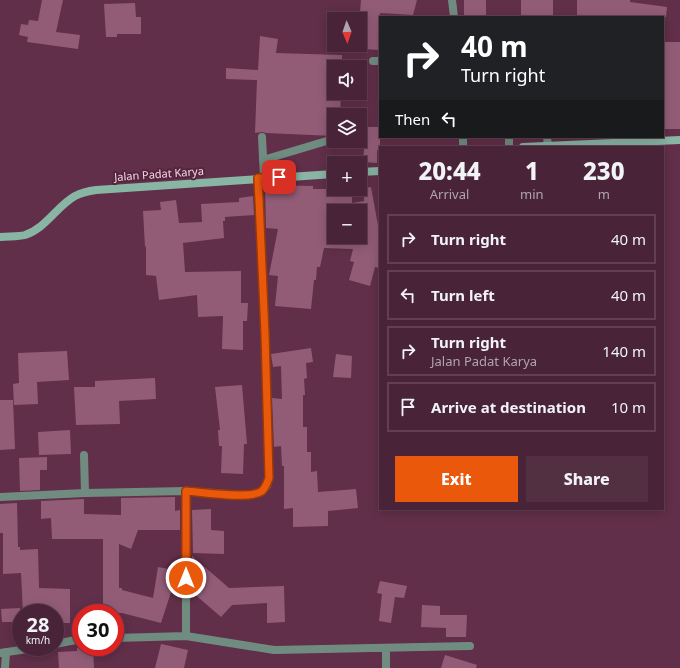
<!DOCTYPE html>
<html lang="en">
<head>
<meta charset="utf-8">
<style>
  body { margin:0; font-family:"Noto Sans",sans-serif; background:#532f42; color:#f1f3f6; height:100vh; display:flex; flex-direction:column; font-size:15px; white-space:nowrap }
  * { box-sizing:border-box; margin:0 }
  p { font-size:13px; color:#b1a4ad }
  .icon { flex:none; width:22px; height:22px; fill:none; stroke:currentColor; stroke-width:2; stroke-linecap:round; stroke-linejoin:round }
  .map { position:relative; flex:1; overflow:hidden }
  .side { position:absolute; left:379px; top:146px; width:285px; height:364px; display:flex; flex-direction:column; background:#492337; border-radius:0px; box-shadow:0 2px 10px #0003,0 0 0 1px #614052 }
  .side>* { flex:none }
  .guide { position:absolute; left:379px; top:16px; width:285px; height:122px; border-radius:0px; box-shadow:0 2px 10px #0003,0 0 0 1px #614052; background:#202124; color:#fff; overflow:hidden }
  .needle { width:26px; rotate:178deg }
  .buttons { position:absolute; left:327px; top:12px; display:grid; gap:8px }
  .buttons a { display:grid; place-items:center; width:40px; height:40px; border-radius:0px; background:#492337; box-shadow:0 2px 10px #0003,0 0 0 1px #614052; font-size:20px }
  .speed { position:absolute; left:12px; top:604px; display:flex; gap:8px; font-size:20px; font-weight:700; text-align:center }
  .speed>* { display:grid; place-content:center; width:52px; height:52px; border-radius:50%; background:#492337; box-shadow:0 2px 10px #0003,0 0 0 1px #614052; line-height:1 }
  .speed small { font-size:10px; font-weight:400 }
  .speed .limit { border:6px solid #d22; background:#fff; color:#111 }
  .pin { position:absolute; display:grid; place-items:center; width:34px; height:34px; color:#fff; margin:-17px; border-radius:8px; box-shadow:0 2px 6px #0006 }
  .me { position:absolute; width:44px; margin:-22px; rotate:0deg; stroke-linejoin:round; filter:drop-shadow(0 0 3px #0008) }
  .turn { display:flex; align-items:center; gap:14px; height:84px; padding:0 16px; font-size:18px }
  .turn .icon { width:52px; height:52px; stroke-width:2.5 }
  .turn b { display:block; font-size:28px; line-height:34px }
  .then { display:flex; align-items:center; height:38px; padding:0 16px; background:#0003; gap:8px; font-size:15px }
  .eta { display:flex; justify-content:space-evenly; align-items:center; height:68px; text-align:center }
  .eta b { font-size:24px; font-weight:800; line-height:28px }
  .button { display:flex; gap:8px; margin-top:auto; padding:8px 16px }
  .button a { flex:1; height:46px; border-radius:0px; background:#ea580c; color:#fff; font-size:16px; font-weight:800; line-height:46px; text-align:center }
  .button a+a { background:#532f42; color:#f1f3f6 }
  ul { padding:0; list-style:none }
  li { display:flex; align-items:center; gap:12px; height:50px; margin:0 8px 6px; padding:0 8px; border:2px solid #614052; border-radius:0px }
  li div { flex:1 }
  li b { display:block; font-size:15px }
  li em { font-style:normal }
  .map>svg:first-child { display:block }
  .building { fill:#925c77; fill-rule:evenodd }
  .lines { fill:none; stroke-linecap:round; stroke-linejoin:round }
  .lane { stroke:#708c81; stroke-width:8 }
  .street { stroke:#708c81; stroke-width:8 }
  .secondary { stroke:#88b5a4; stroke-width:8 }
  .route-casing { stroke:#983908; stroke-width:10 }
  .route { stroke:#ea580c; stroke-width:7 }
  .labels { text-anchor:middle; stroke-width:4; stroke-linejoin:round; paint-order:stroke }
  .street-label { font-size:11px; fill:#f7d8e6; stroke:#55253f }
</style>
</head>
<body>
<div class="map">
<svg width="680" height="668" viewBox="0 0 680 668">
  <rect width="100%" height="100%" fill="#612f49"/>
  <path class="building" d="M42 0H63L56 32 80 35 78 49 27 42 28 37 19 35 21 24 28 25 29 20 38 21Z
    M361 0H417L413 15 380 13 379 50 365 49 367 12H360Z
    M464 0H486V17H464Z
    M521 0H553V17H521Z
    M577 0H630V2L667 7 666 17H577Z
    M135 3 136 17H141V34H117V37H106L104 4Z
    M260 36 278 39 276 53 342 55V67H334V93H341L340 115H334V136L266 133 262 132 255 133 257 80 226 79V68L258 70Z
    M663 42H680V129H663Z
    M368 127H380V150H377V163L363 162 364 149H367Z
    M265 185 313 186V189H352V203L364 201V188L371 187 378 225H380V268L375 267 370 286 349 280 354 262 350 261 353 249 324 248 320 267H317L316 280H314L311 309 275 306 278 276 269 275 278 229 266 228ZM336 209 365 211 366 238 327 237V212H334Z
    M253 196 254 215 225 217V221H223L224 238 183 243 185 272 241 271V303H248L247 321H243V350L222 349 223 316 198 317 197 295 159 300 156 276 146 275V246L145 247 143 211 161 210 160 202 176 200 179 223 202 222 201 204 239 202V198Z
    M311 348 313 362 306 363 307 378 304 379 305 395H303V427H307V452H311V472L317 471 318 492 356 489 358 508 328 511V526L293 527V508L284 509V466H282L281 446 274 447 272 398 282 399 281 366 273 367 271 354Z
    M67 351 69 380 37 382 38 404 14 405 13 384 19 383 18 353Z
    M336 354 352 356 351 378 333 377Z
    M155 378 156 399 119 401 120 424 76 425 74 387H95V381Z
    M242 385 247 444H244L243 474 221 473 222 446H219L218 430H220L215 387Z
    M0 400H13L15 449 0 450Z
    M70 430 71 454 39 455 38 432Z
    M47 457V470H40V490L20 491 19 458Z
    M175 497V511L180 510V530H138L131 549 119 544V588H122V590L153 598 158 567 180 571V590L172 589 161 623 122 613H103V539H52L51 518 41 519V501L84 499V514L121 515V498Z
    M17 503 18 547H20V550L38 549 39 588 70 589V623H55V613H23L21 573 3 574V533H0V504Z
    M211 509V530L224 531V554L193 553 192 510Z
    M192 556 229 588 284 586 285 622 267 623V603L232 605 221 617 192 592Z
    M380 581 407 586 404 598 395 597 391 623 379 621 382 594 377 593Z
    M422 605 440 606V615H467L466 637H446V628L421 627Z
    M20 608V622H2L1 609Z
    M161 644 188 650 184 668H155Z
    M93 647 94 668H59L58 652 77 651V648Z
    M445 655 477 665 476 668H441Z"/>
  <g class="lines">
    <path class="lane" d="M262 137 264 178
      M263 160 330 140"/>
    <path class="street" d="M452 0 454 17
      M373 61H380
      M463 137V147
      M547 137 548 146
      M509 147V137
      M84 455 85 493
      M0 497 85 493 186 491 243 495 260 493 267 486 269 478 265 334 258 178
      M186 636V491
      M115 638 186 636 274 650 470 646
      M55 644 81 639
      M386 648V668
      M0 653 41 647
      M5 668 6 652"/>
    <path class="secondary" d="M523 147 680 140
      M360 172 380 171
      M0 237C8 236 18 237 25 235 46 228 57 206 75 196 81 193 89 191 96 190L334 174"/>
  </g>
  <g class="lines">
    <defs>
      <path id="route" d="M186 578V491C201 492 250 500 262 491 266 487 267 483 269 478L265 334 258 178 279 177"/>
    </defs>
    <use href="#route" class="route-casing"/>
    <use href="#route" class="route"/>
  </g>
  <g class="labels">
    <g class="street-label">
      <text transform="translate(159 174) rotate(-4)" y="4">Jalan Padat Karya</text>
    </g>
  </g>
</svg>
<div class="buttons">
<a><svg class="needle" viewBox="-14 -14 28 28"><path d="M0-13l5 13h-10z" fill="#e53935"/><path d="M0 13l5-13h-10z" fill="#b1a4ad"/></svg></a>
<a><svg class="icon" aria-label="sound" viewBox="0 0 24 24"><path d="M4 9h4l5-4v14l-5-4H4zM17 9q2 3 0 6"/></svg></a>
<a><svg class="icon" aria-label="layers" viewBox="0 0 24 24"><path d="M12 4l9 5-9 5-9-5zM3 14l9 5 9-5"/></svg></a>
<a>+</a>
<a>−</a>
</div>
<div class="speed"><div>28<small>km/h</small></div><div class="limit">30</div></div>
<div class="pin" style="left:279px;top:177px;background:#d93025"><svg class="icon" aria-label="arrive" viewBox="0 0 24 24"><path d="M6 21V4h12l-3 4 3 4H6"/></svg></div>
<svg class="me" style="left:186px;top:578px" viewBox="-20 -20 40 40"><circle r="17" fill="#ea580c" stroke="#fff" stroke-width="3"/><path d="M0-11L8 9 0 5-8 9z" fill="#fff"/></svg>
<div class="guide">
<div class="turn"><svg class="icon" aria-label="right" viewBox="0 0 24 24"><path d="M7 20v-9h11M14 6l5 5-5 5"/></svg><div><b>40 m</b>Turn right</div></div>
<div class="then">Then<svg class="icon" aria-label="left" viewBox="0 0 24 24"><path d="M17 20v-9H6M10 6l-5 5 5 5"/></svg></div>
</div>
<section class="side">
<div class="eta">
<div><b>20:44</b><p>Arrival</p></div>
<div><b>1</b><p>min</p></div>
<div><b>230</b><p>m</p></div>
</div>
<ul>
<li><svg class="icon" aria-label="right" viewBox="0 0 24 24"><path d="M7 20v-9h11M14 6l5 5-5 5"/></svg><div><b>Turn right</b></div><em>40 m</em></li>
<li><svg class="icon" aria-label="left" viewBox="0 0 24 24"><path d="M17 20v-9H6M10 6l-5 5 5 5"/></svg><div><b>Turn left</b></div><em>40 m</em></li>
<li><svg class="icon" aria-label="right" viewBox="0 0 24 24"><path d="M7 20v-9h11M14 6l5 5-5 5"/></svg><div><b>Turn right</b><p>Jalan Padat Karya</p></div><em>140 m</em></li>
<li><svg class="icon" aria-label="arrive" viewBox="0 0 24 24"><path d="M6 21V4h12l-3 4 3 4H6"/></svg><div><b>Arrive at destination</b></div><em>10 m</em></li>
</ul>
<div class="button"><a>Exit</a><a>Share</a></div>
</section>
</div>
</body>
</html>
